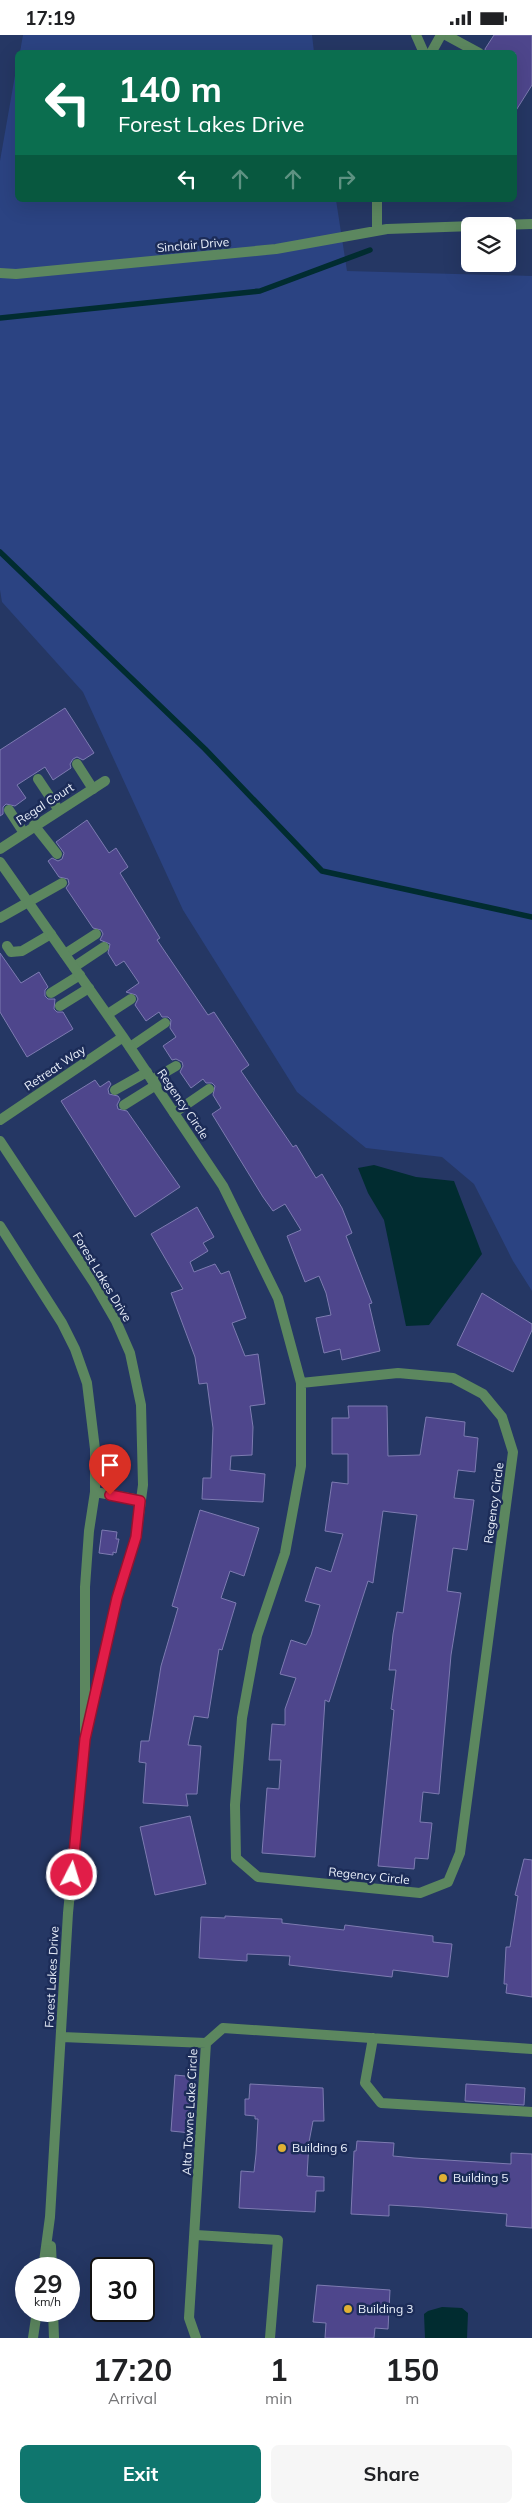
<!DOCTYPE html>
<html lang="en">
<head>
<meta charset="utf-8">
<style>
  body { margin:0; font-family:Mulish,sans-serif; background:#f6f6f6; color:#202124; height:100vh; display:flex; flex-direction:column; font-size:19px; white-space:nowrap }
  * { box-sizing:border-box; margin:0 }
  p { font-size:16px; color:#757577 }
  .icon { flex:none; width:28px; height:28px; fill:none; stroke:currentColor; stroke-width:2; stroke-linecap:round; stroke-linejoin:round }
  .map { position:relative; height:2303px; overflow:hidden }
  .drawer { display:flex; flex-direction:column; background:#fff; flex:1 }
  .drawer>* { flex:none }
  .banner { position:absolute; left:15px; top:15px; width:502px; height:152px; border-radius:8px; box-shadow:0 5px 20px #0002; background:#0b6e4f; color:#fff; overflow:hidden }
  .fabs { position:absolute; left:461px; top:182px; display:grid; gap:10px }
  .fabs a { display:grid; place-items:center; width:55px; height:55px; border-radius:8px; background:#fff; box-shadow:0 5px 20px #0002; font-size:25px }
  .speed { position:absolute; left:15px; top:2222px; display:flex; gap:10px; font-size:25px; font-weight:700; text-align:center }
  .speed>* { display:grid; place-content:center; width:65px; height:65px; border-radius:50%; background:#fff; box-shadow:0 5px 20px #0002; line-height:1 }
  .speed small { font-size:12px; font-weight:400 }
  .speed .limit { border:2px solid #111; border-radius:8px; background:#fff; color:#111 }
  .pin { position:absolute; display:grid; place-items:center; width:42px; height:42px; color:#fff; margin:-51px -21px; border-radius:50% 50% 50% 0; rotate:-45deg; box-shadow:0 0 5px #0007 }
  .pin .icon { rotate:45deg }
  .me { position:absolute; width:55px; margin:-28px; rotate:5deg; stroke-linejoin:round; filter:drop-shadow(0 0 4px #0008) }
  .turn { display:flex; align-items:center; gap:18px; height:105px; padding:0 20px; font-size:22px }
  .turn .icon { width:65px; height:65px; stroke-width:2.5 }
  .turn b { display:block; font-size:35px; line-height:42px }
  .lanes { display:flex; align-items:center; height:48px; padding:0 20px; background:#0003; justify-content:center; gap:25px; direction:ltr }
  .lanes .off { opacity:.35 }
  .eta { display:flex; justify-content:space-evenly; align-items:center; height:85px; text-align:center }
  .eta b { font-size:30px; font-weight:700; line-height:35px }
  .cta { display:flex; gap:10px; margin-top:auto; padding:10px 20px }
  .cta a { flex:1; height:58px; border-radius:8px; background:#0f766e; color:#fff; font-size:20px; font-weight:700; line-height:58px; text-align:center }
  .cta a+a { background:#f6f6f6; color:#202124 }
  .status { display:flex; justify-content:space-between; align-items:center; height:35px; padding:0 25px; background:#fff; direction:ltr }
  .status svg { height:14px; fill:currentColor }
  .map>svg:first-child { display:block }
  .green { fill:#2b4382 }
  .water { fill:#012c30 }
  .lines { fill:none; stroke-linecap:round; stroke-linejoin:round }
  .stream { stroke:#012c30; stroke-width:5.5 }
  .building { fill:#4e468c; stroke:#7d7bb1 }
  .lane { stroke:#5c875f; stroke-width:10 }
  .street { stroke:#5c875f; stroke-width:10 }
  .route-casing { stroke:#92132f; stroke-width:12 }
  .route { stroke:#e11d48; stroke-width:9 }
  .poi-dot { fill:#e0b034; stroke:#1c2c58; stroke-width:2 }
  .labels { text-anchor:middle; stroke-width:5; stroke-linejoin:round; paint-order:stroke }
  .street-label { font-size:12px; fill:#eaf0fb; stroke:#1c2c58 }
  .poi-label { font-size:12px; fill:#eaf0fb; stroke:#1c2c58; text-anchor:start }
</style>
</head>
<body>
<div class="status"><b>17:19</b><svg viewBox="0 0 49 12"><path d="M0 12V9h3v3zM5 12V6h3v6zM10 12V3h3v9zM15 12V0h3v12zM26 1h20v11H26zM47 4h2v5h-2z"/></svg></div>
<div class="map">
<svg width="532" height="2303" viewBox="0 0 532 2303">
  <rect width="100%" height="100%" fill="#253764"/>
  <path class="green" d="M23 0H312L314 17H20Z
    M17 29 18 165H336L347 236 532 241V1256L513 1226 474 1149 442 1122 366 1113 297 1057 183 875 83 657 2 567 0 555V126Z"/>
  <path class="water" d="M374 1130 416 1142 454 1146 482 1219 429 1290 406 1291 384 1185 368 1158 358 1133Z
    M442 2272 462 2273 468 2278 467 2303H425L424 2279 428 2276Z"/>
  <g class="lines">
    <path class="stream" d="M0 283 260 256 370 215
      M0 517 205 714 322 836 532 882"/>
  </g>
  <path class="building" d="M494 0H532V50L515 77V18H486L485 14Z
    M65 673 94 718 83 725 77 722 73 724 70 729 71 733 53 745 45 732 34 739 17 750 26 763 15 771 6 769 3 772V779L0 781V715Z
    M87 785 109 818 116 813 128 832 120 838 160 903 157 905 208 980 214 977 249 1030 241 1036 293 1112 296 1110 316 1143 322 1139 342 1173 352 1198 346 1201 372 1268 369 1269 380 1316 342 1325 340 1314 324 1318 316 1283 331 1280 326 1258 319 1241 305 1247 287 1201 301 1195 285 1169 273 1176 263 1162 212 1079 221 1073 213 1060 215 1051 212 1048H206L203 1044 191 1053 180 1037 183 1031 182 1027 176 1024 172 1025 163 1011 176 1002 170 993 171 985 168 982H162L159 977 146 986 135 970 138 964 136 960 126 957 139 948 124 926 116 931 108 918 110 909 100 905 103 899 101 895 93 893 66 853 69 849 68 844 59 842 48 826 52 823 58 826 62 824 64 818 56 807Z
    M0 918 21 948 39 937 48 952 45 955V961L48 964H55L54 974 57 977H63L73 994 27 1022 0 977Z
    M95 1045 100 1052 109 1046 111 1049 108 1054 109 1059 118 1061 120 1064 117 1070 118 1074 127 1076 180 1152 135 1182 61 1066Z
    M197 1172 214 1202 203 1208 208 1216 190 1227 194 1237 215 1229 221 1239 229 1236 246 1283 232 1288 245 1321 258 1319 265 1369 250 1371 253 1392 252 1420 231 1421 230 1435 265 1439 263 1467 202 1464 203 1443H211L213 1393 207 1348 199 1349 195 1322 171 1258 183 1254 151 1199Z
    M482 1258 532 1289V1295L513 1337 457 1310Z
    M348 1371H387L388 1421 420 1420 426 1382 465 1387 464 1401 478 1403 475 1437 458 1435 454 1463 474 1465 467 1515 453 1513 447 1556 461 1558 451 1620 439 1759 423 1757 420 1787 432 1788 428 1824 415 1823 414 1834 378 1831 394 1675 391 1674 396 1635H389L393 1599 397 1577 403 1578 417 1480 390 1477 383 1476 373 1548 368 1546 329 1667 325 1665 315 1822 262 1818 267 1753 279 1754 281 1725H269L272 1689 285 1690V1674L296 1643 280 1639 291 1605 306 1610 311 1600 320 1570 305 1566 316 1532 331 1537 343 1499 325 1496 332 1447 348 1449V1419H332V1383H349Z
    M200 1475 259 1493 244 1541 230 1536 221 1563 236 1568 222 1615 219 1614 208 1683 194 1681 188 1710 201 1711 197 1759H186L188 1771 143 1768 146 1728 139 1727 141 1706H149L161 1631 178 1573 172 1571Z
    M102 1495 117 1497 116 1504H119L116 1518 113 1517V1520L99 1518Z
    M190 1781 206 1849 155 1860 140 1792Z
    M524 1824 532 1825V1962L506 1958 507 1949H504L506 1912H510L518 1861 515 1860Z
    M225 1881 282 1884V1888L344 1895 345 1890 433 1901V1907L452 1909 448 1942 393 1935 392 1942 289 1930 290 1921 247 1919V1926L199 1923 201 1882 225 1883Z
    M175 2040 195 2042 191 2098 171 2096Z
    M250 2049 323 2053 324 2086H313L309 2107 307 2141 324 2142V2156H316L315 2177 239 2173 241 2136 254 2137 256 2119 258 2084H255V2081L245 2080V2064H249Z
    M466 2049 525 2053 524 2070 465 2066Z
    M357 2106 394 2108 393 2121 414 2123 511 2129V2118L532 2119V2193L506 2191 507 2179 422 2172 389 2170V2181L351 2179 354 2116H356Z
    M317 2250 390 2255 388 2294 375 2293 374 2303H325L326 2288 313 2287Z"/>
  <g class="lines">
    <path class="lane" d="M416 0 424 18
      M446 0 479 18
      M77 729 93 754
      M38 744 58 774
      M9 775 24 798
      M34 790 57 819
      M0 883 62 848
      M7 911 11 917 22 916 51 899
      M65 919 96 899
      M74 932 104 912
      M51 958 80 940
      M60 971 89 953
      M108 979 131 964
      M130 1012 165 988
      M152 1045 176 1031
      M115 1055 147 1037
      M124 1070 156 1050
      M174 1078 209 1054"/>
    <path class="street" d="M431 18 441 0
      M377 196V165
      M0 238 16 239 276 214 387 194 532 189
      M0 814 105 746
      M0 827 123 1002 223 1151 278 1263 301 1348V1431L285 1518 257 1601 242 1683 235 1770 236 1823 258 1842 420 1858 448 1847 460 1818 513 1417 502 1382 483 1359 453 1343 398 1338 301 1348
      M0 1085 123 1002
      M0 1106 94 1248 116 1286 130 1318 141 1370 143 1450 136 1502 117 1563 89 1686
      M0 1191 62 1288 75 1314 87 1348 95 1414V1457L89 1496 85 1552V1704L68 1878 50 2182 43 2234
      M95 1457 140 1465
      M62 2002 206 2008
      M373 2003 365 2048 381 2068 532 2077
      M196 2200 278 2205 270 2303
      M51 2211 52 2234
      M53 2276 54 2303
      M33 2303 37 2276
      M196 2303 189 2283 206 2008 223 1993 532 2014"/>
  </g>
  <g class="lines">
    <defs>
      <path id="route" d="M72 1840 85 1704 117 1563 136 1502 140 1466 110 1460"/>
    </defs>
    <use href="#route" class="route-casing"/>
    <use href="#route" class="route"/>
  </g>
  <g class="poi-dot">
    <circle cx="282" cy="2113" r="5"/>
    <circle cx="443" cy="2143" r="5"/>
    <circle cx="348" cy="2274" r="5"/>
  </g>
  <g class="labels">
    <g class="street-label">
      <text transform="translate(193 210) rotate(-5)" y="4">Sinclair Drive</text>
      <text transform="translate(45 769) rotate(-33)" y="4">Regal Court</text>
      <text transform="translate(55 1033) rotate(-34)" y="4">Retreat Way</text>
      <text transform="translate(183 1069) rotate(56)" y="4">Regency Circle</text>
      <text transform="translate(102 1242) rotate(59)" y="4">Forest Lakes Drive</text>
      <text transform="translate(494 1468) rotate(-82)" y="4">Regency Circle</text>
      <text transform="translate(369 1841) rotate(6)" y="4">Regency Circle</text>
      <text transform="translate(52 1942) rotate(-87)" y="4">Forest Lakes Drive</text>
      <text transform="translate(190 2077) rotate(-87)" y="4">Alta Towne Lake Circle</text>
    </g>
    <g class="poi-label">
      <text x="292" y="2117">Building 6</text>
      <text x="453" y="2147">Building 5</text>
      <text x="358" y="2278">Building 3</text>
    </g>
  </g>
</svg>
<div class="fabs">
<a><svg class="icon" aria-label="layers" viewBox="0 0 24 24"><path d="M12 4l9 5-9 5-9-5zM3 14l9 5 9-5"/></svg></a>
</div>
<div class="speed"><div>29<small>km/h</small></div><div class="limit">30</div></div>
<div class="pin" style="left:110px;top:1460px;background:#d93025"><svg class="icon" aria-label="arrive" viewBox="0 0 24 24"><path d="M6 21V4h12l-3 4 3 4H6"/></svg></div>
<svg class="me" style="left:72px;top:1840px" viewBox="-20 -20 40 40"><circle r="17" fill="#e11d48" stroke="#fff" stroke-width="3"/><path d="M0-11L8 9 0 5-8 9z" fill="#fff"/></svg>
<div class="banner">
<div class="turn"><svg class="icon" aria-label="left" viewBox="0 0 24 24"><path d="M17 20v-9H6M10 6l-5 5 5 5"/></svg><div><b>140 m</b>Forest Lakes Drive</div></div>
<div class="lanes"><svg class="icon" aria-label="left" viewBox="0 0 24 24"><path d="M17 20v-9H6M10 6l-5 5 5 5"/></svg><svg class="icon off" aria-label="ahead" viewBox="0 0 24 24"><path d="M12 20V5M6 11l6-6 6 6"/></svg><svg class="icon off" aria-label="ahead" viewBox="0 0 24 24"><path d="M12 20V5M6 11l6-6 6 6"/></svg><svg class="icon off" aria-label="right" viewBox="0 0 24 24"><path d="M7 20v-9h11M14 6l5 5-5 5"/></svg></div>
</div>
</div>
<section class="drawer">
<div class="eta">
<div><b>17:20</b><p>Arrival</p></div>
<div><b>1</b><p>min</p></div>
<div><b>150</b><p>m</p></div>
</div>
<div class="cta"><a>Exit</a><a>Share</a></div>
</section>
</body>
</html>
